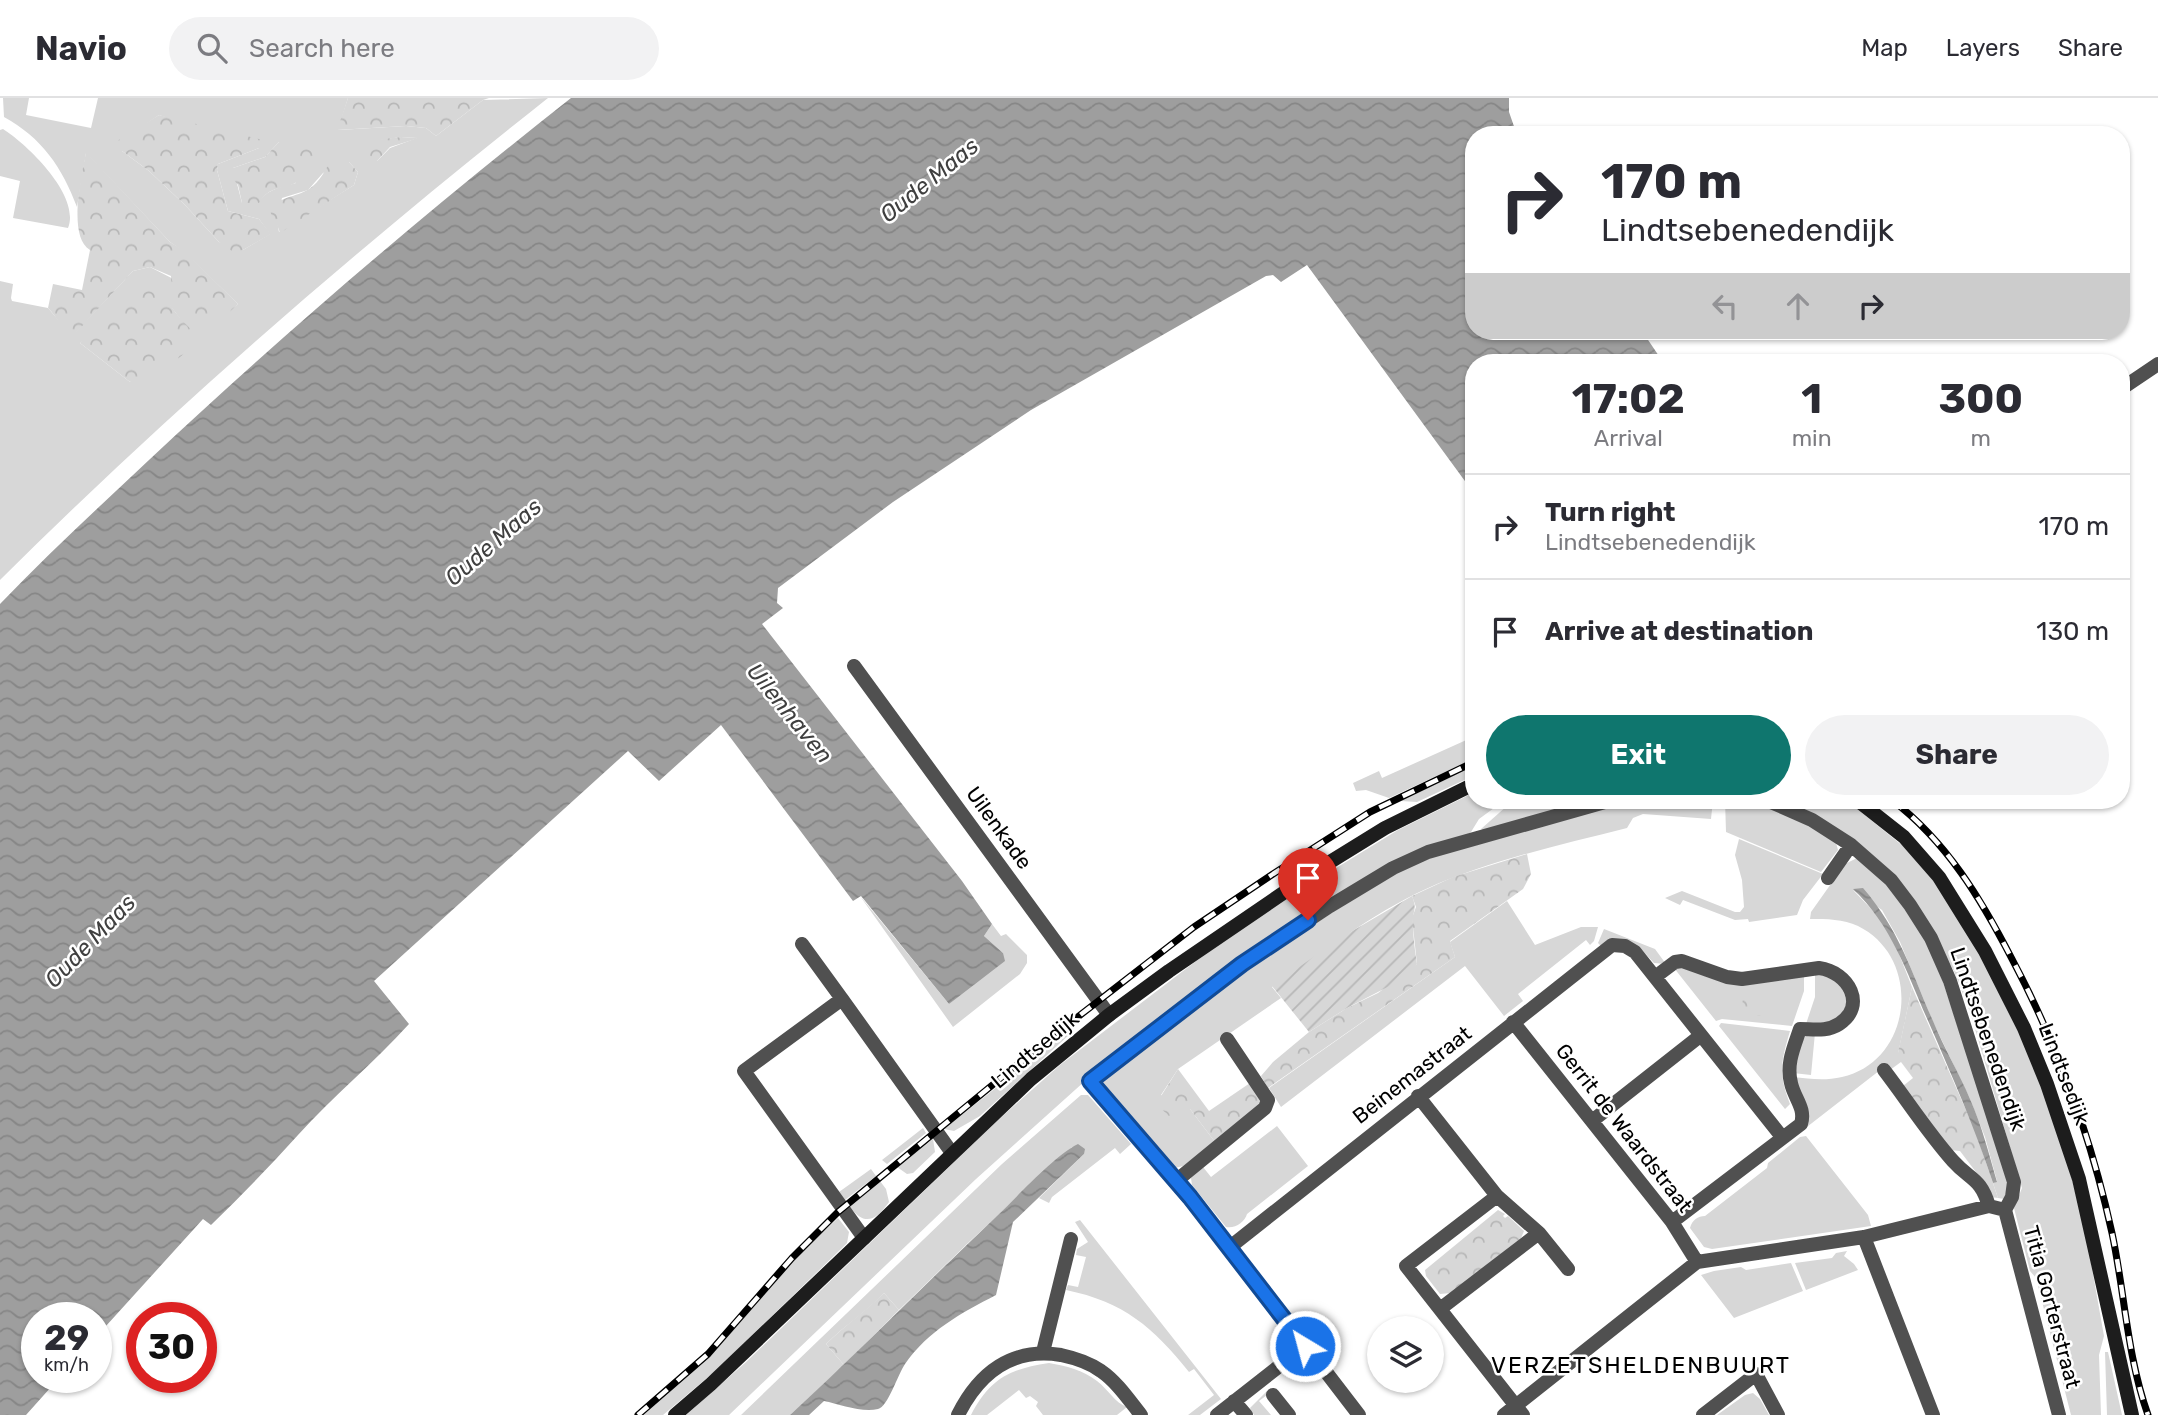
<!DOCTYPE html>
<html lang="en">
<head>
<meta charset="utf-8">
<style>
  body { margin:0; font-family:Rubik,sans-serif; background:#f2f2f3; color:#2b2b33; height:100vh; display:flex; flex-direction:column; font-size:26px; white-space:nowrap }
  * { box-sizing:border-box; margin:0 }
  p { font-size:23px; color:#7c7c81 }
  .icon { flex:none; width:38px; height:38px; fill:none; stroke:currentColor; stroke-width:2; stroke-linecap:round; stroke-linejoin:round }
  .map { position:relative; flex:1; overflow:hidden }
  .details { position:absolute; left:1465px; top:256px; width:665px; height:455px; display:flex; flex-direction:column; background:#fff; border-radius:28px; box-shadow:0 2px 5px #0004 }
  .details>* { flex:none }
  .banner { position:absolute; left:1465px; top:28px; width:665px; height:214px; border-radius:28px; box-shadow:0 2px 5px #0004; background:#fff; color:#2b2b33; overflow:hidden }
  .buttons { position:absolute; left:1367px; top:1218px; display:grid; gap:14px }
  .buttons a { display:grid; place-items:center; width:77px; height:77px; border-radius:50%; background:#fff; box-shadow:0 2px 5px #0004; font-size:35px }
  .speed { position:absolute; left:21px; top:1204px; display:flex; gap:14px; font-size:35px; font-weight:700; text-align:center }
  .speed>* { display:grid; place-content:center; width:91px; height:91px; border-radius:50%; background:#fff; box-shadow:0 2px 5px #0004; line-height:1 }
  .speed small { font-size:18px; font-weight:400 }
  .speed .limit { border:10px solid #d22; background:#fff; color:#111 }
  .pin { position:absolute; display:grid; place-items:center; width:60px; height:60px; color:#fff; margin:-72px -30px; border-radius:50% 50% 50% 0; rotate:-45deg; box-shadow:0 0 7px #0007 }
  .pin .icon { rotate:45deg }
  .me { position:absolute; width:77px; margin:-38px; rotate:323deg; stroke-linejoin:round; filter:drop-shadow(0 0 5px #0008) }
  .turn { display:flex; align-items:center; gap:24px; height:147px; padding:0 21px; font-size:32px }
  .turn .icon { width:91px; height:91px; stroke-width:2.5 }
  .turn b { display:block; font-size:49px; line-height:60px }
  .lanes { display:flex; align-items:center; height:66px; padding:0 21px; background:#0003; justify-content:center; gap:35px; direction:ltr }
  .lanes .off { opacity:.35 }
  .eta { display:flex; justify-content:space-evenly; align-items:center; height:119px; text-align:center }
  .eta b { font-size:42px; font-weight:700; line-height:49px }
  .action { display:flex; gap:14px; margin-top:auto; padding:14px 21px }
  .action a { flex:1; height:80px; border-radius:42px; background:#0f766e; color:#fff; font-size:28px; font-weight:700; line-height:80px; text-align:center }
  .action a+a { background:#f2f2f3; color:#2b2b33 }
  ul { padding:0; list-style:none }
  li { display:flex; align-items:center; gap:21px; height:105px; padding:0 21px; border-top:2px solid #e1e1e2 }
  li div { flex:1 }
  li b { display:block; font-size:26px }
  li em { font-style:normal }
  header { display:flex; align-items:center; gap:42px; box-sizing:border-box; height:98px; padding:0 35px; background:#fff; border-bottom:2px solid #e1e1e2 }
  header strong { font-size:33px }
  nav { display:flex; gap:38px; margin-inline-start:auto; font-size:24px }
  .search { width:490px; height:63px; background:#f2f2f3; display:flex; align-items:center; gap:18px; box-sizing:border-box; padding:0 24px; border-radius:38px; color:#7c7c81; font-size:26px }
  .map>svg:first-child { display:block }
  .grass { fill:#d7d7d7; fill-rule:evenodd }
  .forest { fill:url(#forest-crowns) }
  .garden { fill:url(#garden-furrows) }
  .water { fill:url(#water-waves) }
  .lines { fill:none; stroke-linecap:round; stroke-linejoin:round }
  .street { stroke:#505050; stroke-width:14 }
  .secondary { stroke:#1d1d1d; stroke-width:14 }
  .rail-casing { stroke:#000; stroke-width:7 }
  .rail { stroke:#fff; stroke-width:4.5; stroke-dasharray:13; stroke-linecap:butt }
  .route-casing { stroke:#114b97; stroke-width:18 }
  .route { stroke:#1a73e8; stroke-width:12 }
  .labels { text-anchor:middle; stroke-width:5; stroke-linejoin:round; paint-order:stroke }
  .street-label { font-size:21px; fill:#000; stroke:#fff }
  .water-label { font-size:23px; font-style:italic; fill:#3f3f3f; stroke:#fff }
  .neighbourhood-label { font-size:23px; letter-spacing:2px; fill:#000; stroke:#fff }
</style>
</head>
<body>
<header>
<strong>Navio</strong>
<div class="search"><svg class="icon" aria-label="search" viewBox="0 0 24 24"><circle cx="10" cy="10" r="6"/><path d="M15 15l6 6"/></svg>Search here</div>
<nav><a>Map</a><a>Layers</a><a>Share</a></nav>
</header>
<div class="map">
<svg width="2158" height="1317" viewBox="0 0 2158 1317">
  <defs>
    <pattern id="forest-crowns" width="20" height="18" patternUnits="userSpaceOnUse" patternTransform="scale(1.75)"><rect width="20" height="18" fill="#d7d7d7"/><path d="M2 6a3 3 0 1 1 6 0M12 15a3 3 0 1 1 6 0" fill="none" stroke="#b7b7b7"/></pattern>
    <pattern id="garden-furrows" width="10" height="10" patternUnits="userSpaceOnUse" patternTransform="scale(1.75)"><rect width="10" height="10" fill="#d7d7d7"/><path d="M-1 1l2-2M0 10L10 0M9 11l2-2" fill="none" stroke="#b7b7b7"/></pattern>
    <pattern id="water-waves" width="16" height="10" patternUnits="userSpaceOnUse" patternTransform="scale(1.75)"><rect width="16" height="10" fill="#9e9e9e"/><path d="M0 5q4-4 8 0t8 0" fill="none" stroke="#868686"/></pattern>
  </defs>
  <rect width="100%" height="100%" fill="#fff"/>
  <path class="grass" d="M3 0H29L26 17 91 30 98 0H348L338 32 406 28 426 30 436 38 483 2 548 0C357 151 173 310 0 482V183L13 186 11 200 12 203 48 210 72 238 133 173 150 169 232 211 238 206 183 153 170 144 86 55 77 109C62 69 42 40 4 19ZM159 17 259 50 218 66 217 72 228 113 259 121 270 136 243 152 219 144 185 107 149 73 122 53 124 41ZM401 39 417 40 390 50 376 64 366 59 374 43ZM279 44 296 85C282 89 270 90 260 102L242 105 233 70 265 59ZM349 64 358 74 354 87 279 134 277 123 282 100 308 92 323 75ZM161 186 166 202 181 222 130 284 80 245Z
    M3 31C28 47 81 98 68 130L13 120 20 83 0 78V32Z
    M1473 639V661L1389 700 1366 692 1356 693 1353 685 1379 673 1382 680Z
    M1473 668V678L1417 704 1401 703Z
    M1473 695 1474 702H1505L1479 721 1471 734 1464 739 1413 756 1095 974 976 1081 729 1317H686L745 1265 997 1023 1060 967 1204 857 1271 810 1398 732Z
    M1519 702H1595L1485 734 1481 731 1508 707Z
    M1642 702H1713L1711 721 1643 716 1633 720 1627 730C1560 747 1490 762 1426 791 1371 816 1322 855 1272 889L1281 900 1178 971 1161 997 1190 1011 1215 1044 1183 1068 1175 1070 1102 987 1104 980 1187 915 1296 838 1386 780 1415 766 1449 753 1613 706Z
    M1725 702C1766 702 1800 723 1835 741L1838 752 1821 774 1726 734Z
    M1779 702H1842L1856 710 1914 757 1936 786 1983 861 2028 953 2062 1045 2073 1085 2088 1148 2104 1238 2099 1257 2101 1317H2071L2036 1180 2030 1173 2014 1110 2022 1090 1970 914 1954 873 1912 799Z
    M1739 741 1823 776 1803 802 1797 817 1749 824 1748 821 1735 822 1683 802 1680 807 1665 800 1682 793 1735 814H1740L1744 809 1742 782 1735 757Z
    M1859 759 1883 780 1932 851 2010 1085 2004 1101 1998 1100 1993 1085 1997 1083 1985 1039 1970 1001 1933 924 1900 844 1882 812 1853 792 1879 819 1895 846 1912 889 1898 956 1884 969 1803 1032 1793 979C1810 981 1825 983 1842 979 1913 963 1923 860 1858 828 1843 821 1827 821 1810 821L1811 814 1845 766Z
    M860 798 949 906 1003 855 984 838 992 826 1001 838 1006 836 1027 857V865L1020 876 953 929Z
    M1507 803 1535 847 1581 829H1598L1594 843 1590 847 1586 842 1518 896 1523 903 1504 918 1465 868 1281 1009 1269 990 1455 859 1450 844Z
    M1604 831 1655 851 1666 866 1654 865 1642 852 1601 848 1598 845Z
    M1676 868 1711 877 1804 876V893L1792 928 1722 921 1716 923 1674 870Z
    M1815 875 1837 879 1848 905 1837 923 1805 929 1815 899Z
    M1721 925 1790 933C1781 964 1778 975 1790 1006L1785 1011 1719 928Z
    M1070 931V936L980 1018 954 1033 944 1031Z
    M1815 935 1811 977 1793 975C1796 959 1795 938 1815 935Z
    M1081 997H1088L1131 1046 1120 1056 1115 1050 1052 1099 1049 1105 1039 1100 1084 1056 1072 1049 968 1145 899 1212 884 1195C866 1214 844 1228 826 1246L844 1267 790 1317H741L1002 1066Z
    M1277 1028 1308 1068 1247 1116C1245 1124 1235 1131 1226 1129L1192 1087 1191 1080 1203 1069 1211 1079Z
    M923 1030 926 1035 887 1066 882 1062Z
    M1806 1038 1868 1117 1871 1128 1712 1151 1704 1149 1690 1130C1692 1122 1698 1118 1705 1118L1767 1070 1768 1065 1800 1039Z
    M933 1041 935 1054 913 1075 907 1076 897 1069Z
    M871 1071 876 1078 845 1102 839 1094Z
    M880 1083 886 1091 889 1104C876 1122 865 1129 850 1109Z
    M838 1120 849 1134 847 1145 841 1151 714 1274 663 1317H641L710 1256 794 1161Z
    M1080 1122 1221 1301 1200 1317H1188L1214 1297 1194 1271 1189 1274C1153 1229 1124 1204 1066 1192L1068 1187 1078 1189 1086 1159 1076 1157 1077 1151 1088 1144 1075 1124Z
    M1847 1153 1844 1158 1854 1166 1858 1172 1806 1192 1795 1165 1832 1160 1836 1155Z
    M1791 1165 1803 1193 1734 1220 1701 1177 1714 1173 1741 1169 1746 1172Z
    M2105 1254H2108L2122 1317H2107Z
    M1049 1265C1066 1268 1083 1272 1097 1283 1108 1291 1115 1305 1127 1309L1117 1317H1043L1036 1308 1038 1304 1030 1298 1026 1300 1019 1292 987 1317H971C990 1281 1009 1271 1049 1265Z
    M1269 1291 1271 1294 1259 1303 1271 1317H1254L1250 1310Z
    M1753 1295 1760 1301 1769 1317H1717L1745 1297Z"/>
  <path class="forest" d="M348 0H489L483 2 436 38 426 30 406 28 337 32Z
    M159 17 263 42 259 50 218 66 217 72 228 113 259 121 271 136 243 152 233 154 219 144 185 107 149 73 122 53 117 43Z
    M401 39 419 40 390 49 377 63 379 67 340 46Z
    M279 44 321 53C315 63 308 77 297 84 282 93 271 86 259 105H242L238 87 229 76 233 70 265 59Z
    M86 54 170 144 183 152 238 206 220 223 208 228C191 218 171 199 171 178L150 169 133 173 72 239C62 231 57 219 48 210L53 186 82 192 90 152C67 138 82 77 86 54Z
    M336 59 349 64 358 74 354 87 280 135C277 124 271 119 270 112 281 97 295 100 309 91 320 84 326 71 332 60Z
    M149 180 162 186C167 208 181 222 197 237 187 263 154 274 130 284L80 245 139 183Z
    M1527 756 1531 776 1523 791 1450 843 1455 859 1268 990 1261 978 1273 964 1309 934 1347 910 1378 895 1417 866 1412 820 1416 809 1412 798 1453 779Z
    M1912 889 1976 1035 1998 1100 1991 1099 1988 1090 1960 1053 1950 1052 1903 988 1913 980 1901 964 1890 972 1885 967 1898 955Z
    M1757 898 1764 899 1762 918 1741 916 1743 900 1756 902Z
    M1178 971 1209 1013 1250 985 1262 1001 1261 1008 1215 1044 1190 1011 1169 1018 1156 1006Z
    M1498 1112 1505 1116 1503 1118 1505 1120 1508 1118 1524 1133 1521 1140 1451 1195 1440 1196 1426 1178 1425 1172Z
    M884 1195 899 1212 844 1267 826 1246C844 1228 866 1213 884 1195Z"/>
  <path class="garden" d="M1412 798C1418 813 1412 812 1413 826 1413 840 1415 853 1417 866L1405 880 1347 910 1309 934 1272 888 1342 839Z"/>
  <path class="water" d="M571 0H1509V14L1517 37H1474V233H1642L1663 264H1474L1473 414 1469 408 1470 390 1307 167 1281 184 1273 177 1266 178 1031 312 893 404 778 490 777 505 783 510 762 526 962 783 992 826 984 838 1003 855 1005 863 949 906 861 798 853 803 721 627 659 683 628 653 374 883 409 926C374 965 333 998 298 1037 270 1068 241 1098 211 1127L203 1121 96 1239V1220H37V1279H60L26 1317H0V506C48 456 99 409 149 362 284 235 425 115 571 0Z
    M1863 790C1900 833 1911 873 1933 923 1944 950 1959 975 1970 1001 1982 1028 1989 1056 1997 1084L1993 1085C1975 1030 1952 978 1929 925 1908 878 1892 827 1853 791Z
    M1078 1046 1085 1051 1084 1056 1013 1124 996 1197C961 1215 928 1233 905 1266 898 1276 888 1309 878 1311 862 1315 839 1306 824 1303L809 1317H790C861 1252 928 1183 998 1117 1019 1097 1054 1058 1078 1046Z"/>
  <g class="lines">
    <path class="street" d="M2121 291 2158 266
      M854 568 1109 917
      M1759 702 1771 704 1812 722 1851 747 1891 782 1910 807 1931 840 1950 883 2014 1084 2012 1099 2005 1112
      M1828 780 1851 747
      M802 846 842 901
      M1655 879 1675 864 1682 863 1727 879 1742 881 1819 870C1849 874 1867 908 1839 926 1827 934 1813 931 1800 931 1794 949 1786 966 1791 985 1794 1000 1806 1010 1801 1026L1672 1124
      M1513 924 1672 1124 1697 1164
      M1884 972C1907 1002 1928 1035 1953 1063 1971 1083 1980 1079 1989 1108
      M1418 998 1497 1098 1539 1135 1568 1171
      M1592 1023 1700 938
      M1176 1083 1265 1010 1268 1002 1227 941
      M1497 1098 1406 1168 1523 1317
      M2005 1112 2059 1317
      M1864 1139 1933 1317
      M864 1140 744 973 842 901 952 1055
      M1230 1149 1612 847 1625 848 1635 854 1782 1039
      M1697 1164 1864 1139 1989 1108 2005 1112
      M1440 1211 1539 1135
      M1043 1254 1071 1141
      M1273 1297 1289 1317
      M1234 1303 1246 1317
      M958 1317C979 1275 1012 1249 1061 1257 1075 1260 1090 1265 1101 1273 1117 1284 1129 1302 1141 1317
      M1217 1317 1305 1248
      M1359 1317 1230 1149 1090 983 1242 866 1330 808 1393 770 1428 754 1612 702
      M1504 1317 1697 1164
      M1703 1317 1756 1276 1778 1317"/>
    <path class="secondary" d="M1857 702 1904 739 1939 779 1985 853 2024 930 2047 986 2079 1081 2132 1317
      M675 1317 711 1286 1031 981 1109 917 1169 873 1317 772 1385 730 1474 686"/>
    <defs>
      <path id="rail" d="M1892 702C1947 744 1981 801 2012 861 2058 948 2091 1039 2112 1135 2125 1196 2127 1258 2148 1317
        M638 1317 708 1256 792 1160 838 1114 1035 952 1194 829 1273 776 1370 714 1474 664"/>
    </defs>
    <use href="#rail" class="rail-casing"/>
    <use href="#rail" class="rail"/>
  </g>
  <g class="lines">
    <defs>
      <path id="route" d="M1305 1248 1190 1099 1090 983 1242 866 1308 822"/>
    </defs>
    <use href="#route" class="route-casing"/>
    <use href="#route" class="route"/>
  </g>
  <g class="labels">
    <g class="street-label">
      <text transform="translate(999 730) rotate(54)" y="7">Uilenkade</text>
      <text transform="translate(1988 941) rotate(71)" y="7">Lindtsebenedendijk</text>
      <text transform="translate(1035 952) rotate(-40)" y="7">Lindtsedijk</text>
      <text transform="translate(2064 976) rotate(69)" y="7">Lindtsedijk</text>
      <text transform="translate(1412 977) rotate(-38)" y="7">Beinemastraat</text>
      <text transform="translate(1624 1030) rotate(52)" y="7">Gerrit de Waardstraat</text>
      <text transform="translate(2052 1209) rotate(75)" y="7">Titia Gorterstraat</text>
    </g>
    <g class="water-label">
      <text transform="translate(929 82) rotate(-39)" y="8">Oude Maas</text>
      <text transform="translate(493 444) rotate(-41)" y="8">Oude Maas</text>
      <text transform="translate(790 615) rotate(51)" y="8">Uilenhaven</text>
      <text transform="translate(90 843) rotate(-46)" y="8">Oude Maas</text>
    </g>
    <g class="neighbourhood-label">
      <text x="1641" y="1275">VERZETSHELDENBUURT</text>
    </g>
  </g>
</svg>
<div class="buttons">
<a><svg class="icon" aria-label="layers" viewBox="0 0 24 24"><path d="M12 4l9 5-9 5-9-5zM3 14l9 5 9-5"/></svg></a>
</div>
<div class="speed"><div>29<small>km/h</small></div><div class="limit">30</div></div>
<div class="pin" style="left:1308px;top:822px;background:#d93025"><svg class="icon" aria-label="arrive" viewBox="0 0 24 24"><path d="M6 21V4h12l-3 4 3 4H6"/></svg></div>
<svg class="me" style="left:1305px;top:1248px" viewBox="-20 -20 40 40"><circle r="17" fill="#1a73e8" stroke="#fff" stroke-width="3"/><path d="M0-11L8 9 0 5-8 9z" fill="#fff"/></svg>
<div class="banner">
<div class="turn"><svg class="icon" aria-label="right" viewBox="0 0 24 24"><path d="M7 20v-9h11M14 6l5 5-5 5"/></svg><div><b>170 m</b>Lindtsebenedendijk</div></div>
<div class="lanes"><svg class="icon off" aria-label="left" viewBox="0 0 24 24"><path d="M17 20v-9H6M10 6l-5 5 5 5"/></svg><svg class="icon off" aria-label="ahead" viewBox="0 0 24 24"><path d="M12 20V5M6 11l6-6 6 6"/></svg><svg class="icon" aria-label="right" viewBox="0 0 24 24"><path d="M7 20v-9h11M14 6l5 5-5 5"/></svg></div>
</div>
<section class="details">
<div class="eta">
<div><b>17:02</b><p>Arrival</p></div>
<div><b>1</b><p>min</p></div>
<div><b>300</b><p>m</p></div>
</div>
<ul>
<li><svg class="icon" aria-label="right" viewBox="0 0 24 24"><path d="M7 20v-9h11M14 6l5 5-5 5"/></svg><div><b>Turn right</b><p>Lindtsebenedendijk</p></div><em>170 m</em></li>
<li><svg class="icon" aria-label="arrive" viewBox="0 0 24 24"><path d="M6 21V4h12l-3 4 3 4H6"/></svg><div><b>Arrive at destination</b></div><em>130 m</em></li>
</ul>
<div class="action"><a>Exit</a><a>Share</a></div>
</section>
</div>
</body>
</html>
